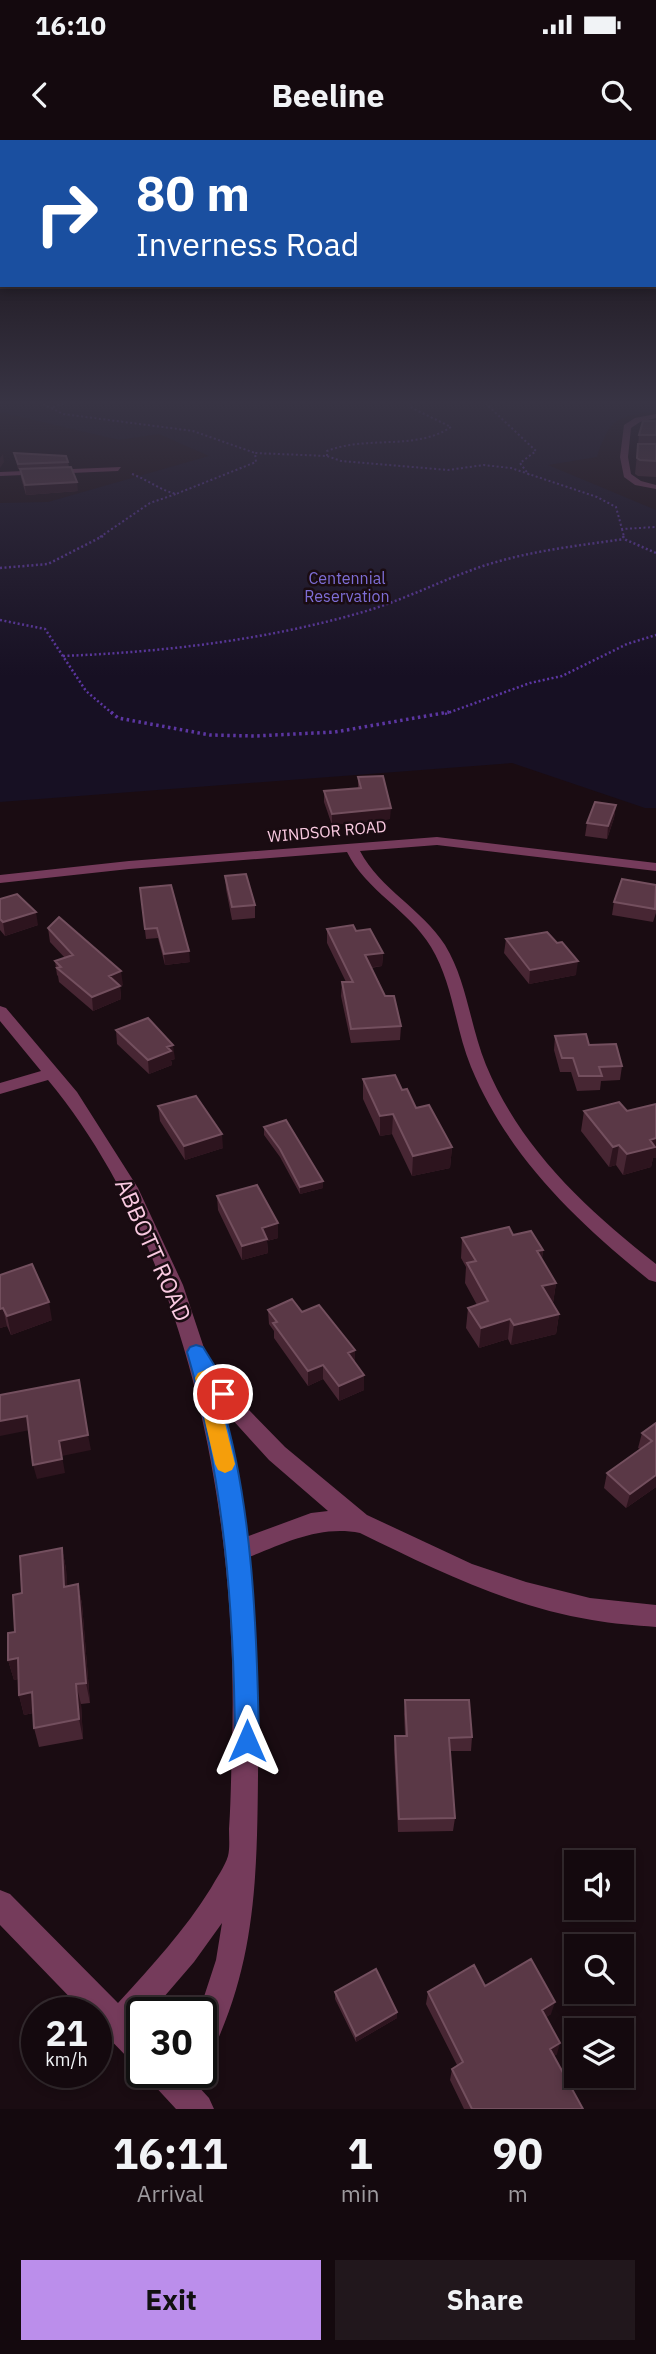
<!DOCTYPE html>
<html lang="en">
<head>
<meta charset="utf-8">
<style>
  body { margin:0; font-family:"IBM Plex Sans",sans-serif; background:#21171c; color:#f1f3f6; height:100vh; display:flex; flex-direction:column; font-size:26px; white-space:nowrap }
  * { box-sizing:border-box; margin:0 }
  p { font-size:23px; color:#9d9a9e }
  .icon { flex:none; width:38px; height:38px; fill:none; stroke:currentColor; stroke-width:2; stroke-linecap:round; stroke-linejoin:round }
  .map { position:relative; height:1969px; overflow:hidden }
  .panel { display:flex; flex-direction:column; background:#14090e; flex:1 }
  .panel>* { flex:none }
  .guide { position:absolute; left:0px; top:0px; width:656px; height:147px; box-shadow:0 4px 10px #0003,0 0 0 2px #332a2e; background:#1a4fa0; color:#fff; overflow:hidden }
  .buttons { position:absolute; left:564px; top:1710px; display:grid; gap:14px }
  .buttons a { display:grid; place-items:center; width:70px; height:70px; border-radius:0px; background:#14090e; box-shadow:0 4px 10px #0003,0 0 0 2px #332a2e; font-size:35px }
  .speed { position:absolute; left:21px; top:1857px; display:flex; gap:14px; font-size:35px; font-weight:700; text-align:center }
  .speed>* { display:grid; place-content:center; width:91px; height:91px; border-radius:50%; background:#14090e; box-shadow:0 4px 10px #0003,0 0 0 2px #332a2e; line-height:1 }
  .speed small { font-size:18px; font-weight:400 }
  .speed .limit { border:4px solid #111; border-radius:10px; background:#fff; color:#111 }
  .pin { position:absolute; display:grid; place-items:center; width:60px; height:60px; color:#fff; margin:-30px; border:4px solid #fff; border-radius:50%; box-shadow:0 2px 7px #0007 }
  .me { position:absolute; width:77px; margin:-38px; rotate:0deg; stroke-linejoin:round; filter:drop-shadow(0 0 5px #0008) }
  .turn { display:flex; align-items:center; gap:24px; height:147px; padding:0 21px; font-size:32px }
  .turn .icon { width:91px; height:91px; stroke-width:2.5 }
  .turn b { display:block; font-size:49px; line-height:60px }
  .eta { display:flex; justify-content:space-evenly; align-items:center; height:119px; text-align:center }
  .eta b { font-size:42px; font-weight:800; line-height:49px }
  .primary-button { display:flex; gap:14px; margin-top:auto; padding:14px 21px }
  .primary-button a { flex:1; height:80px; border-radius:0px; background:#bb8eeb; color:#111; font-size:28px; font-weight:800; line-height:80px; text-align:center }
  .primary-button a+a { background:#21171c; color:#f1f3f6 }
  .status { display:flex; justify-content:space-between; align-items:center; height:49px; padding:0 35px; background:#14090e; direction:ltr }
  .status svg { height:19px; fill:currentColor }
  header { display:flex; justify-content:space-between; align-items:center; height:91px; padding:0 21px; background:#14090e; font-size:32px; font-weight:800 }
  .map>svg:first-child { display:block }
  .green { fill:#171023 }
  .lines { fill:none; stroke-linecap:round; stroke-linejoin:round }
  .path-far2 { stroke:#5c36a2; stroke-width:2; stroke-dasharray:2 2.5; stroke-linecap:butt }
  .path-far1 { stroke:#5c36a2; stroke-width:2.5; stroke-dasharray:2 2.5; stroke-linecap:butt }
  .path { stroke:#5c36a2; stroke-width:3.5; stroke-dasharray:2.5 3.5; stroke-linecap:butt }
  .minor { fill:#753b5b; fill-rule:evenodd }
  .wall { fill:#472633 }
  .shaded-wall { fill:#2d141e }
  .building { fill:#5a3846; stroke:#734f5e; stroke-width:2 }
  .route { fill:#1a73e8; stroke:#114b97; stroke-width:2 }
  .slow { fill:#f59e0b }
  .labels { text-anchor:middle; stroke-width:5; stroke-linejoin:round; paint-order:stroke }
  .far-park-label { font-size:16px; fill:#7e6ed6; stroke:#1a0c12 }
  .far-street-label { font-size:16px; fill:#facae1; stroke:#1a0c12 }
  .near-street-label { font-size:23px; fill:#facae1; stroke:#1a0c12 }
</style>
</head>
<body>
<div class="status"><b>16:10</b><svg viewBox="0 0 49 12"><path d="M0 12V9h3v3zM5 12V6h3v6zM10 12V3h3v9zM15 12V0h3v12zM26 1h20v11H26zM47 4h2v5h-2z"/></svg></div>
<header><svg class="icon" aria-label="back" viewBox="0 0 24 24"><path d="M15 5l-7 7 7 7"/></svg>Beeline<svg class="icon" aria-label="search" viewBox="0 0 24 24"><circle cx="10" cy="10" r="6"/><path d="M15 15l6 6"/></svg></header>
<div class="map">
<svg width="656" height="1969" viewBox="0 0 656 1969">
  <rect width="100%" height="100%" fill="#1a0c12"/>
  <path class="green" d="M0 260H656V271C616 277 610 278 597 317L548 325 656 370V668H645L512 623 0 662V363L48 362 209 316 159 294 119 300 0 272Z"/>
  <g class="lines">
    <path class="path-far2" d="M35 260 63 274 193 291 255 313
      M482 260 536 311 520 323 529 335
      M53 267 75 260
      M327 316V311C368 295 415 311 451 287L412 268 409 262 412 260
      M132 334C148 340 160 350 176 354L256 322 255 313 327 316 341 321 448 330 484 325 511 328 597 357 616 367 622 389 656 387
      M622 389 624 397
      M100 397 150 363 176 354"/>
    <path class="path-far1" d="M623 396 624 399 656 413
      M0 428 48 424 103 396
      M0 480 45 489 86 551 113 574
      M63 516C164 512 266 500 363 472 404 460 442 440 483 426 529 411 576 406 624 399
      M445 574 530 543 562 536 627 504 656 495"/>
    <path class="path" d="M111 572 118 578 210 595 255 596 335 592 449 572"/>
    <path class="minor" d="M656 274V278L640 282 631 288 628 317 631 334 641 341 656 345V349L635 345 624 337 620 317 624 285 635 278Z
      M121 327 118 331 0 336V332Z
      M437 697 656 723V731L437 705 360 711C380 749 422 769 445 805 467 841 470 886 486 925 521 1009 586 1069 656 1124V1142L649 1140C575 1080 508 1016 471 927 455 888 453 843 431 807 409 770 366 751 347 712L129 729 0 743V735L129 721Z
      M0 866 6 868 77 952 138 1048 183 1145 210 1226 215 1228 248 1269 285 1307 367 1375 472 1424 526 1442 590 1458 656 1465V1487C635 1485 613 1484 592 1480 510 1467 434 1429 360 1393 320 1385 285 1403 249 1417 258 1490 259 1563 258 1636 257 1735 256 1821 212 1912L201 1916V1872H199L216 1820 222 1783 194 1822 151 1872H142L139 1885 142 1888V1925L131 1921 96 1885V1872H84L0 1785V1750L10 1754 118 1863C151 1827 185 1790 211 1748 216 1739 225 1726 228 1716 230 1708 229 1698 229 1689 231 1661 231 1633 232 1605 239 1385 192 1114 48 940L0 954V943L41 931 0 881ZM221 1267 269 1320 328 1371 311 1373 246 1397 240 1351Z
      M147 1932H185L209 1958 214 1969H176L152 1943Z"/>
  </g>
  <path class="wall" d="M656 281V337L638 336 635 334 639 295Z
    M14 313 68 322 69 327 18 329Z
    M20 329 78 351 26 355 21 338Z
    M358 637 390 679 332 685 324 662V651L358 648Z
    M616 665 614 678 607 699 585 696 587 683Z
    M225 736 255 765V778L232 780 226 749Z
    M656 745V773L653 782 612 775 614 762Z
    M140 748 190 822 165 825 158 798 146 799Z
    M0 759 38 785 5 796 0 790Z
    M48 788 123 845 120 846 121 859 93 871 59 842 58 836 57 835 55 821 65 818 50 802Z
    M327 789 356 791 383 813 382 826 371 828 401 886 400 900 351 903 341 856 342 842H346L327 803Z
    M506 799 576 835 529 844 504 813Z
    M116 890 175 919 171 920 172 925 149 934 117 904Z
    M555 896 589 905 622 926 620 940 601 941 600 950 577 951 571 932H560L554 910Z
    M363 939 402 950 416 968 452 1007 450 1028 412 1036 392 994 380 996 363 959Z
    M656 964V1018H653L651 1027 623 1035 616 1025 609 1027 581 991 584 971H627Z
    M158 966 223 1008 185 1020 160 981Z
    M264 987 323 1048 300 1054 280 1017 264 995Z
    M217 1056 278 1098 267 1101 268 1113 242 1120 218 1070Z
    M513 1095 543 1110 542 1119 556 1143 553 1163H552L559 1174 556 1194 511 1205 508 1199 479 1208 466 1188 468 1168 477 1165 465 1143 466 1127 461 1118 462 1098Z
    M0 1135 52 1180 11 1195 7 1186 0 1188Z
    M268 1170 302 1172 355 1223 364 1250 339 1261 323 1239 308 1246 274 1198V1191L269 1184Z
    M656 1283V1347L626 1368 604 1348 607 1333 640 1309 638 1308 642 1293Z
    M62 1408 66 1429 67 1446 78 1444 82 1464 90 1563 81 1564 83 1599 39 1607 34 1588 33 1573 24 1575 19 1555 18 1539 14 1540 8 1520 22 1453Z
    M405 1560 472 1597 471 1611H450L455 1678 453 1691 398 1692 394 1610 395 1596H405L404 1574Z
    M485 1846 551 1874 546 1877 557 1914 554 1916 583 1969H464L450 1940 452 1929 457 1925 426 1864 428 1852Z
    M335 1852 397 1878 356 1902 335 1859Z"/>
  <path class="shaded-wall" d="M3 314 4 322 0 328V318Z
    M77 342 78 351 26 355 25 345Z
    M616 665 614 678 607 699 608 686Z
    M391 668 390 679 332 685V674Z
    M36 772 38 785 5 796 3 782Z
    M189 811 190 822 165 825 164 814Z
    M383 813 382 826 365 828V815Z
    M578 821 576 835 529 844 530 830Z
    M121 831 123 845 120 846 121 859 93 871 92 857 109 836Z
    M173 905 175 919 171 920 172 925 149 934 148 920 167 907Z
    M393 974 392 994 380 996V976Z
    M222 994 223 1008 185 1020 184 1006Z
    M656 998V1018H653L651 1027 623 1035 627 1014 650 1000Z
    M619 1005 616 1025 609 1027 613 1007Z
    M452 1007 450 1028 412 1036 413 1016Z
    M323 1041V1048L300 1054V1047Z
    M278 1083V1098L267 1101 268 1113 242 1120V1106L262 1088Z
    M543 1110 540 1130 537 1111Z
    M556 1143 553 1163 540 1166 542 1146Z
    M49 1162 52 1180 11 1195 7 1176Z
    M3 1168 7 1186 0 1188V1169Z
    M559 1174 556 1194 511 1205 514 1185Z
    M510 1179 508 1199 479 1208 481 1188Z
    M355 1210V1225L348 1213Z
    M323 1225V1239L308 1246V1231Z
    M364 1235V1250L339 1261V1246Z
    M27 1276 30 1290 0 1296V1281Z
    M88 1295 91 1310 62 1316 65 1333 37 1339 33 1325 59 1301Z
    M656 1335V1347L626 1368 630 1354Z
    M62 1408 66 1429 69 1467 64 1447Z
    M78 1444 82 1464 90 1563 86 1543Z
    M18 1518 23 1538 14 1540 8 1520Z
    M76 1544 81 1564 83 1599 79 1579Z
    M32 1552 37 1572 24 1575 19 1555Z
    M555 1862 551 1874 539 1882 542 1870Z
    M397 1872V1878L356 1902V1896Z
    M560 1903 557 1914 547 1921 550 1909Z"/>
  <path class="building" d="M643 281H656V295H639Z
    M638 304H656V321L640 320 637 318Z
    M14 313 66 316 68 322 18 324Z
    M71 327 77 342 25 345 20 329Z
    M383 636 391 668 332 674 324 651 361 648 358 637Z
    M595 662 616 665 608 686 587 683Z
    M246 734 255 765 232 767 225 736Z
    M622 739 656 745 655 769 614 762Z
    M171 745 189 811 164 814 157 788 145 789 140 748Z
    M17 754 36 772 3 782 0 779V759Z
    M59 777 121 831 109 836 120 846 92 857 57 828 61 827 55 821 73 815 48 788Z
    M353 785 356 791 370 789 383 813 365 815 385 856H394L401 886 351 889 342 842H353L327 789Z
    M547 792 557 803 562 802 578 821 530 830 506 799Z
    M148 878 173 905 167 907 171 911 148 920 116 890Z
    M586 894 589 905 616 904 622 926 599 927 602 936H579L573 918H562L555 896Z
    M395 935 402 950 407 949 416 968 429 965 452 1007 413 1016 393 974 380 976 363 939Z
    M196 956 222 994 184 1006 158 966Z
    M619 962 627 971 656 964V998L650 1000 655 1007 627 1014 619 1005 613 1007 584 971Z
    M286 980 323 1041 300 1047 280 1009 264 987Z
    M257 1045 278 1083 262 1088 267 1099 242 1106 217 1056Z
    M509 1087 513 1095 531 1091 543 1110 537 1111 556 1143 542 1146 559 1174 514 1185 510 1179 481 1188 468 1168 488 1161 467 1123 476 1121 462 1098Z
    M32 1124 49 1162 7 1176 3 1168 0 1169V1135Z
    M292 1159 302 1172 319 1165 355 1210 348 1213 364 1235 339 1246 323 1225 308 1231 273 1183 277 1182 268 1170Z
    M79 1240 88 1295 59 1301 62 1319 33 1325 27 1276 0 1281V1255Z
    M656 1283V1335L630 1354 607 1333 652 1301 642 1293Z
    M62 1408 64 1447 78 1444 86 1543 76 1544 79 1579 34 1588 32 1552 19 1555 18 1518 8 1520V1493L15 1492 13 1455 22 1453 20 1416Z
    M405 1560H469L472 1597 449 1598 455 1678 399 1679 395 1596H407Z
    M531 1819 555 1862 542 1870 560 1903 550 1909 583 1969H472L452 1929 463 1922 428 1852 474 1825 485 1846Z
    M376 1829 397 1872 356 1896 335 1852Z"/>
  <linearGradient id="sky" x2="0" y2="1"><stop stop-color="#0e070a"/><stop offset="0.49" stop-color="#383444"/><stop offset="1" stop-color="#383444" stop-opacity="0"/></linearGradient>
  <rect width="656" height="536" fill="url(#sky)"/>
  <path class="route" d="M196 1205 203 1207 232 1254 230 1259 221 1261C253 1365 257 1492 259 1601L255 1610 247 1613 238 1610 235 1601C234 1469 224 1339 187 1212L190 1207Z"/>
  <path class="slow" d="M205 1230 212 1233 214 1238 235 1324 232 1330 225 1333 218 1330 215 1324 195 1238 198 1233Z"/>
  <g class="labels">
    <g class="far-park-label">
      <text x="347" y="444">Centennial<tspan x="347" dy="18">Reservation</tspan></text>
    </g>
    <g class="far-street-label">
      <text transform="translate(327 691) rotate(-5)" y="6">WINDSOR ROAD</text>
    </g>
    <g class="near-street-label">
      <text transform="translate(153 1110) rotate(66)" y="8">ABBOTT ROAD</text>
    </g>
  </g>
</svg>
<div class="buttons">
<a><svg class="icon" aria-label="sound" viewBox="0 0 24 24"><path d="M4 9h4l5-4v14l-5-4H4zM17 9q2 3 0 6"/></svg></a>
<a><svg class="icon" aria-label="search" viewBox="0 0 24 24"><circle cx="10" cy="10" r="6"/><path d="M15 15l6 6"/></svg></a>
<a><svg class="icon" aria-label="layers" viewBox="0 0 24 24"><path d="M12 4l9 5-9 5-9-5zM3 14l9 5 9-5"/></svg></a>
</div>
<div class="speed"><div>21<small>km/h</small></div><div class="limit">30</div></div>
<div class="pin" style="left:223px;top:1254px;background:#d93025"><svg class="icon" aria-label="arrive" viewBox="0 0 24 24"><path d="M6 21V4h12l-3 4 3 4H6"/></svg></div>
<svg class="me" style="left:247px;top:1601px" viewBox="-20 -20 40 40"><path d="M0-17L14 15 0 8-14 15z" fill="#1a73e8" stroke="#fff" stroke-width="4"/></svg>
<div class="guide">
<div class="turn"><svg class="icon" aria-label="right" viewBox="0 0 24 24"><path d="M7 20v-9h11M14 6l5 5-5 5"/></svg><div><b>80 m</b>Inverness Road</div></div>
</div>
</div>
<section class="panel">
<div class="eta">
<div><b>16:11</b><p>Arrival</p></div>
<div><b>1</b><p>min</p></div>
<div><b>90</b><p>m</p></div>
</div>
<div class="primary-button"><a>Exit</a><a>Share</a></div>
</section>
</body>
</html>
